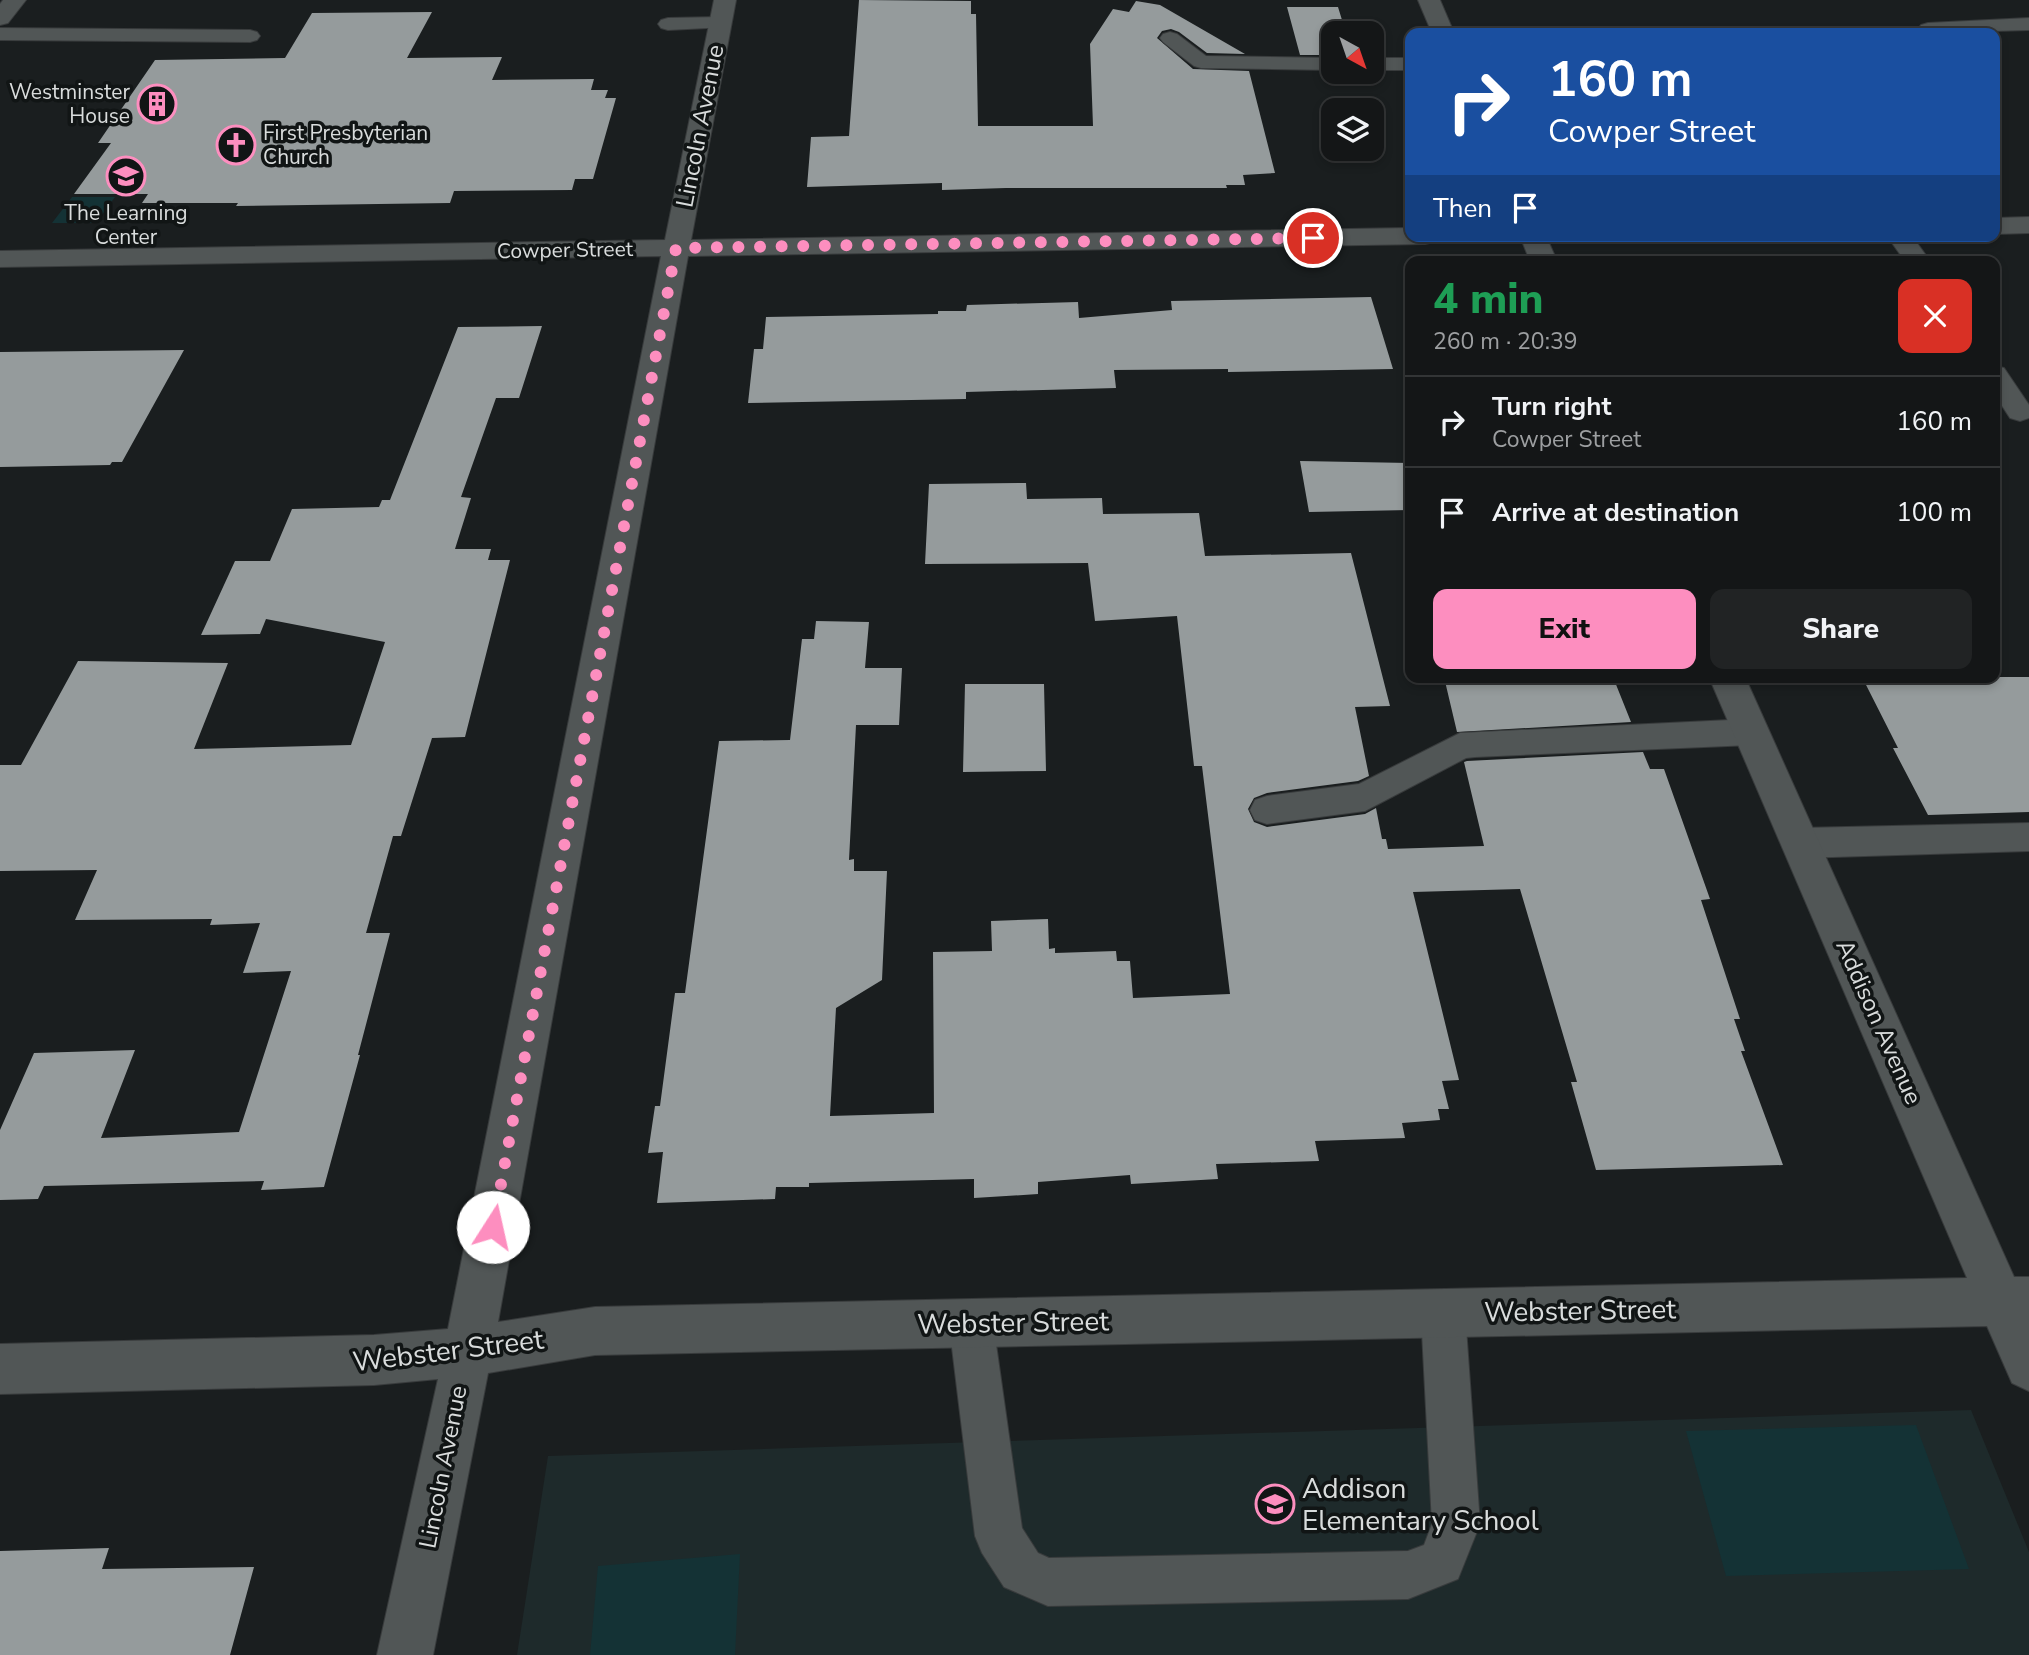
<!DOCTYPE html>
<html lang="en">
<head>
<meta charset="utf-8">
<style>
  body { margin:0; font-family:"Nunito Sans",sans-serif; background:#212324; color:#f1f3f6; height:100vh; display:flex; flex-direction:column; font-size:26px; white-space:nowrap }
  * { box-sizing:border-box; margin:0 }
  p { font-size:23px; color:#9d9fa1 }
  .icon { flex:none; width:38px; height:38px; fill:none; stroke:currentColor; stroke-width:2; stroke-linecap:round; stroke-linejoin:round }
  .map { position:relative; flex:1; overflow:hidden }
  .side { position:absolute; left:1405px; top:256px; width:595px; height:427px; display:flex; flex-direction:column; background:#141617; border-radius:14px; box-shadow:0 4px 10px #0003,0 0 0 2px #333536 }
  .side>* { flex:none }
  .guide { position:absolute; left:1405px; top:28px; width:595px; height:214px; border-radius:14px; box-shadow:0 4px 10px #0003,0 0 0 2px #333536; background:#1a4fa0; color:#fff; overflow:hidden }
  .needle { width:46px; rotate:140deg }
  .fabs { position:absolute; left:1321px; top:21px; display:grid; gap:14px }
  .fabs a { display:grid; place-items:center; width:63px; height:63px; border-radius:14px; background:#141617; box-shadow:0 4px 10px #0003,0 0 0 2px #333536; font-size:35px }
  .pin { position:absolute; display:grid; place-items:center; width:60px; height:60px; color:#fff; margin:-30px; border:4px solid #fff; border-radius:50%; box-shadow:0 2px 7px #0007 }
  .me { position:absolute; width:77px; margin:-38px; rotate:10deg; stroke-linejoin:round; filter:drop-shadow(0 0 5px #0008) }
  .turn { display:flex; align-items:center; gap:24px; height:147px; padding:0 28px; font-size:32px }
  .turn .icon { width:91px; height:91px; stroke-width:2.5 }
  .turn b { display:block; font-size:49px; line-height:60px }
  .then { display:flex; align-items:center; height:66px; padding:0 28px; background:#0003; gap:14px; font-size:26px }
  .round { display:grid; place-items:center; flex:none; width:74px; height:74px; border-radius:14px; background:#212324 }
  .summary { display:flex; align-items:center; justify-content:space-between; height:119px; padding:0 28px }
  h1 { font-size:42px; font-weight:800; line-height:52px; color:#1e9e55 }
  .action { display:flex; gap:14px; margin-top:auto; padding:14px 28px }
  .action a { flex:1; height:80px; border-radius:14px; background:#fd8ebf; color:#111; font-size:28px; font-weight:800; line-height:80px; text-align:center }
  .action a+a { background:#212324; color:#f1f3f6 }
  ul { padding:0; list-style:none }
  li { display:flex; align-items:center; gap:21px; height:91px; padding:0 28px; border-top:2px solid #333536 }
  li div { flex:1 }
  li b { display:block; font-size:26px }
  li em { font-style:normal }
  .map>svg:first-child { display:block }
  .built { fill:#1e2a2b }
  .green { fill:#143235 }
  .building { fill:#959b9c }
  .lines { fill:none; stroke-linecap:round; stroke-linejoin:round }
  .lane-casing { stroke:#383b3c; stroke-width:2 }
  .street-casing { stroke:#383b3c; stroke-width:2 }
  .lane { fill:#515656; fill-rule:evenodd }
  .street { fill:#515656; fill-rule:evenodd }
  .route { stroke:#fd8ebf; stroke-width:12; stroke-dasharray:0 21.6 }
  .labels { text-anchor:middle; stroke-width:7; stroke-linejoin:round; paint-order:stroke }
  .far-poi-label { font-size:21px; fill:#d9dcdc; stroke:#111515; text-anchor:end }
  .far-street-label { font-size:21px; fill:#d9dcdc; stroke:#111515 }
  .street-label { font-size:24px; fill:#d9dcdc; stroke:#111515 }
  .near-street-label { font-size:28px; fill:#d9dcdc; stroke:#111515 }
  .near-poi-label { font-size:28px; fill:#d9dcdc; stroke:#111515; text-anchor:start }
</style>
</head>
<body>
<div class="map">
<svg width="2029" height="1655" viewBox="0 0 2029 1655">
  <rect width="100%" height="100%" fill="#1a1e1f"/>
  <path class="built" d="M1971 1410 2029 1552V1655H517L548 1456Z"/>
  <path class="green" d="M72 197H115L96 223H52Z
    M1916 1425 1969 1569 1726 1576 1686 1431Z
    M740 1554 735 1655H590L598 1566Z"/>
  <path class="building" d="M859 0 971 1V14H976L978 126H1093L1090 44 1113 9 1129 12 1136 1 1160 5 1245 54 1207 53 1179 32 1171 29 1162 31 1157 38 1193 69 1249 71 1275 173 1243 175 1245 185H1226L1227 188H1006L942 190V183L807 187 811 137 849 136Z
    M1287 7H1338L1346 33H1334V55H1300Z
    M432 12 407 58 502 57 492 80 594 79 591 90H608L605 98H616L593 179H575L572 190 454 191 450 203 236 206 238 203H142L148 194H74L111 143H98L155 60 285 58 312 13Z
    M1371 297 1393 369 1228 372V369L1114 370 1116 388 966 392V399L748 403 754 349H763L766 317 938 314V311H966L967 305 1078 302 1079 318 1172 310 1171 301Z
    M542 326 519 398H496L461 497 471 498 455 549H491L488 560H510L465 737 432 738 401 836H393L366 933H390L358 1055H360L324 1187 261 1190 264 1181 44 1186 38 1199 0 1200V1130L34 1053 135 1050 101 1138 239 1132 291 971 243 973 260 923 210 925 212 919 75 920 97 870 0 871V765H21L78 661 228 663 194 749 351 745 385 642 266 619 260 634 201 635 235 561H270L292 509 379 507 382 500H390L458 327Z
    M184 350 122 462H112L110 465 0 467V352Z
    M1300 461 1410 463V510L1309 512Z
    M1026 483 1027 499 1102 498 1103 514 1199 513 1205 556 1351 553 1390 706 1355 707 1369 776 1358 781 1267 793 1254 798 1248 809 1254 822 1267 827 1365 814 1376 808 1382 839H1386L1388 849 1484 846 1464 762 1467 761 1643 752 1650 769H1664L1710 899 1701 900 1740 1019H1734L1745 1051H1741L1783 1165 1596 1170 1571 1082H1577L1520 889 1413 892 1459 1080 1442 1081 1449 1109H1438L1440 1120 1402 1123 1405 1138 1315 1141 1319 1161 1216 1164 1218 1179 1131 1184 1130 1175 1038 1182V1194L974 1198V1179L809 1183V1187H776L775 1199 657 1203 663 1152 648 1153 655 1106H660L675 993H685L719 741 790 740 802 639H814L816 621 869 622 865 668H902L899 725H856L849 860 854 859V871H887L882 980 836 1008 830 1116 934 1113 933 952 992 951 991 921 1048 919 1049 949 1055 948V953L1116 951 1117 961H1130L1133 998 1230 994 1202 766H1194L1177 616 1095 621 1088 563 925 564 929 484Z
    M1444 677H1613L1631 722 1457 732Z
    M1862 677H2029V812L1928 815 1893 748H1898Z
    M965 684H1044L1046 771 963 772Z
    M109 1548 102 1569 254 1567 230 1655H0V1551Z"/>
  <g class="lines">
    <defs>
      <path id="lane" d="M720 17 727 19 730 23 727 27 668 30 661 28 658 24 661 20 668 18Z
        M2029 18V30L1921 33 1918 29 1921 25 1928 23Z
        M0 28 250 30 257 32 260 36 257 40 250 42 0 40Z
        M1170 32 1177 34 1206 56 1334 58V70L1201 68 1194 66 1163 42 1160 38 1163 34Z
        M1372 58H1410V70H1372Z
        M1887 236H1912L1930 261H1905Z
        M1995 366 2004 368 2029 405V418L2020 421 2010 418 1995 395Z
        M1751 719 1763 723 1768 732 1763 741 1751 745 1475 757 1466 758 1365 811 1267 824 1255 820 1250 810 1255 800 1267 796 1359 784 1460 733Z
        M2029 823V851L1800 858 1788 853 1782 843 1788 833 1800 828Z
        M1443 1291 1458 1298 1465 1313 1480 1524 1458 1579 1408 1599 1048 1606 1004 1587 982 1553 975 1536 949 1323 955 1307 971 1301 987 1307 993 1323 1022 1528 1038 1553 1049 1558 1408 1551 1424 1545 1432 1524 1421 1313 1428 1298Z"/>
      <path id="street" d="M3 0H26L8 23 0 25V4Z
        M714 0H736L691 240 1410 228V236H1438L1434 242 1425 244 688 256 498 1322 595 1307 1967 1278 1709 677H1745L2014 1277H2029V1391L2012 1383 1987 1326 595 1355 488 1373 433 1655H377L438 1379 374 1385 0 1394V1344L374 1335 448 1329 661 256 0 267V251L665 240Z
        M1418 0H1440L1454 33H1432Z
        M2029 217V233L1995 234V218Z
        M1520 236H1546L1557 261H1530Z"/>
    </defs>
    <use href="#lane" class="lane-casing"/>
    <use href="#street" class="street-casing"/>
    <use href="#lane" class="lane"/>
    <use href="#street" class="street"/>
  </g>
  <g class="lines">
    <path class="route" d="M493 1227 676 248 1313 238"/>
  </g>
  <defs>
    <symbol id="building-ring" viewBox="-11 -11 22 22"><circle r="9.5" fill="#111515" stroke="#fd8ebf" stroke-width="1.5"/><path d="M-4-6H4V6H1V3H-1V6H-4ZM-2.5-4.3h1.7v1.8h-1.7ZM.8-4.3h1.7v1.8H.8ZM-2.5-1h1.7V.8h-1.7ZM.8-1h1.7V.8H.8Z" fill="#fd8ebf"/></symbol>
    <symbol id="church-ring" viewBox="-11 -11 22 22"><circle r="9.5" fill="#111515" stroke="#fd8ebf" stroke-width="1.5"/><path d="M-1.2-6h2.4v3.5h3.3v2.4h-3.3V6h-2.4V-.1h-3.3v-2.4h3.3Z" fill="#fd8ebf"/></symbol>
    <symbol id="school-ring" viewBox="-11 -11 22 22"><circle r="9.5" fill="#111515" stroke="#fd8ebf" stroke-width="1.5"/><path d="M0-5L7-2L0 1L-7-2ZM-4 1L0 2.5L4 1V4Q0 6-4 4Z" fill="#fd8ebf"/></symbol>
  </defs>
  <g fill-rule="evenodd">
    <use href="#building-ring" x="135" y="82" width="44" height="44"/>
    <use href="#church-ring" x="214" y="123" width="44" height="44"/>
    <use href="#school-ring" x="104" y="154" width="44" height="44"/>
    <use href="#school-ring" x="1253" y="1482" width="44" height="44"/>
  </g>
  <g class="labels">
    <g class="far-poi-label">
      <text x="130" y="99">Westminster<tspan x="130" dy="24">House</tspan></text>
      <text x="263" y="140" text-anchor="start">First Presbyterian<tspan x="263" dy="24">Church</tspan></text>
      <text x="126" y="220" text-anchor="middle">The Learning<tspan x="126" dy="24">Center</tspan></text>
    </g>
    <g class="far-street-label">
      <text transform="translate(565 250) rotate(-1)" y="7">Cowper Street</text>
    </g>
    <g class="street-label">
      <text transform="translate(700 126) rotate(-79)" y="8">Lincoln Avenue</text>
      <text transform="translate(1879 1022) rotate(66)" y="8">Addison Avenue</text>
      <text transform="translate(443 1467) rotate(-79)" y="8">Lincoln Avenue</text>
    </g>
    <g class="near-street-label">
      <text transform="translate(1580 1310) rotate(-1)" y="10">Webster Street</text>
      <text transform="translate(1013 1322) rotate(-1)" y="10">Webster Street</text>
      <text transform="translate(448 1350) rotate(-7)" y="10">Webster Street</text>
    </g>
    <g class="near-poi-label">
      <text x="1302" y="1498">Addison<tspan x="1302" dy="32">Elementary School</tspan></text>
    </g>
  </g>
</svg>
<div class="fabs">
<a><svg class="needle" viewBox="-14 -14 28 28"><path d="M0-13l5 13h-10z" fill="#e53935"/><path d="M0 13l5-13h-10z" fill="#9d9fa1"/></svg></a>
<a><svg class="icon" aria-label="layers" viewBox="0 0 24 24"><path d="M12 4l9 5-9 5-9-5zM3 14l9 5 9-5"/></svg></a>
</div>
<div class="pin" style="left:1313px;top:238px;background:#d93025"><svg class="icon" aria-label="arrive" viewBox="0 0 24 24"><path d="M6 21V4h12l-3 4 3 4H6"/></svg></div>
<svg class="me" style="left:493px;top:1227px" viewBox="-20 -20 40 40"><circle r="19" fill="#fff"/><path d="M0-13L10 11 0 6-10 11z" fill="#fd8ebf"/></svg>
<div class="guide">
<div class="turn"><svg class="icon" aria-label="right" viewBox="0 0 24 24"><path d="M7 20v-9h11M14 6l5 5-5 5"/></svg><div><b>160 m</b>Cowper Street</div></div>
<div class="then">Then<svg class="icon" aria-label="arrive" viewBox="0 0 24 24"><path d="M6 21V4h12l-3 4 3 4H6"/></svg></div>
</div>
<section class="side">
<div class="summary"><div><h1>4 min</h1><p>260 m · 20:39</p></div><a class="round" style="background:#d93025;color:#fff"><svg class="icon" aria-label="close" viewBox="0 0 24 24"><path d="M6 6l12 12M18 6L6 18"/></svg></a></div>
<ul>
<li><svg class="icon" aria-label="right" viewBox="0 0 24 24"><path d="M7 20v-9h11M14 6l5 5-5 5"/></svg><div><b>Turn right</b><p>Cowper Street</p></div><em>160 m</em></li>
<li><svg class="icon" aria-label="arrive" viewBox="0 0 24 24"><path d="M6 21V4h12l-3 4 3 4H6"/></svg><div><b>Arrive at destination</b></div><em>100 m</em></li>
</ul>
<div class="action"><a>Exit</a><a>Share</a></div>
</section>
</div>
</body>
</html>
